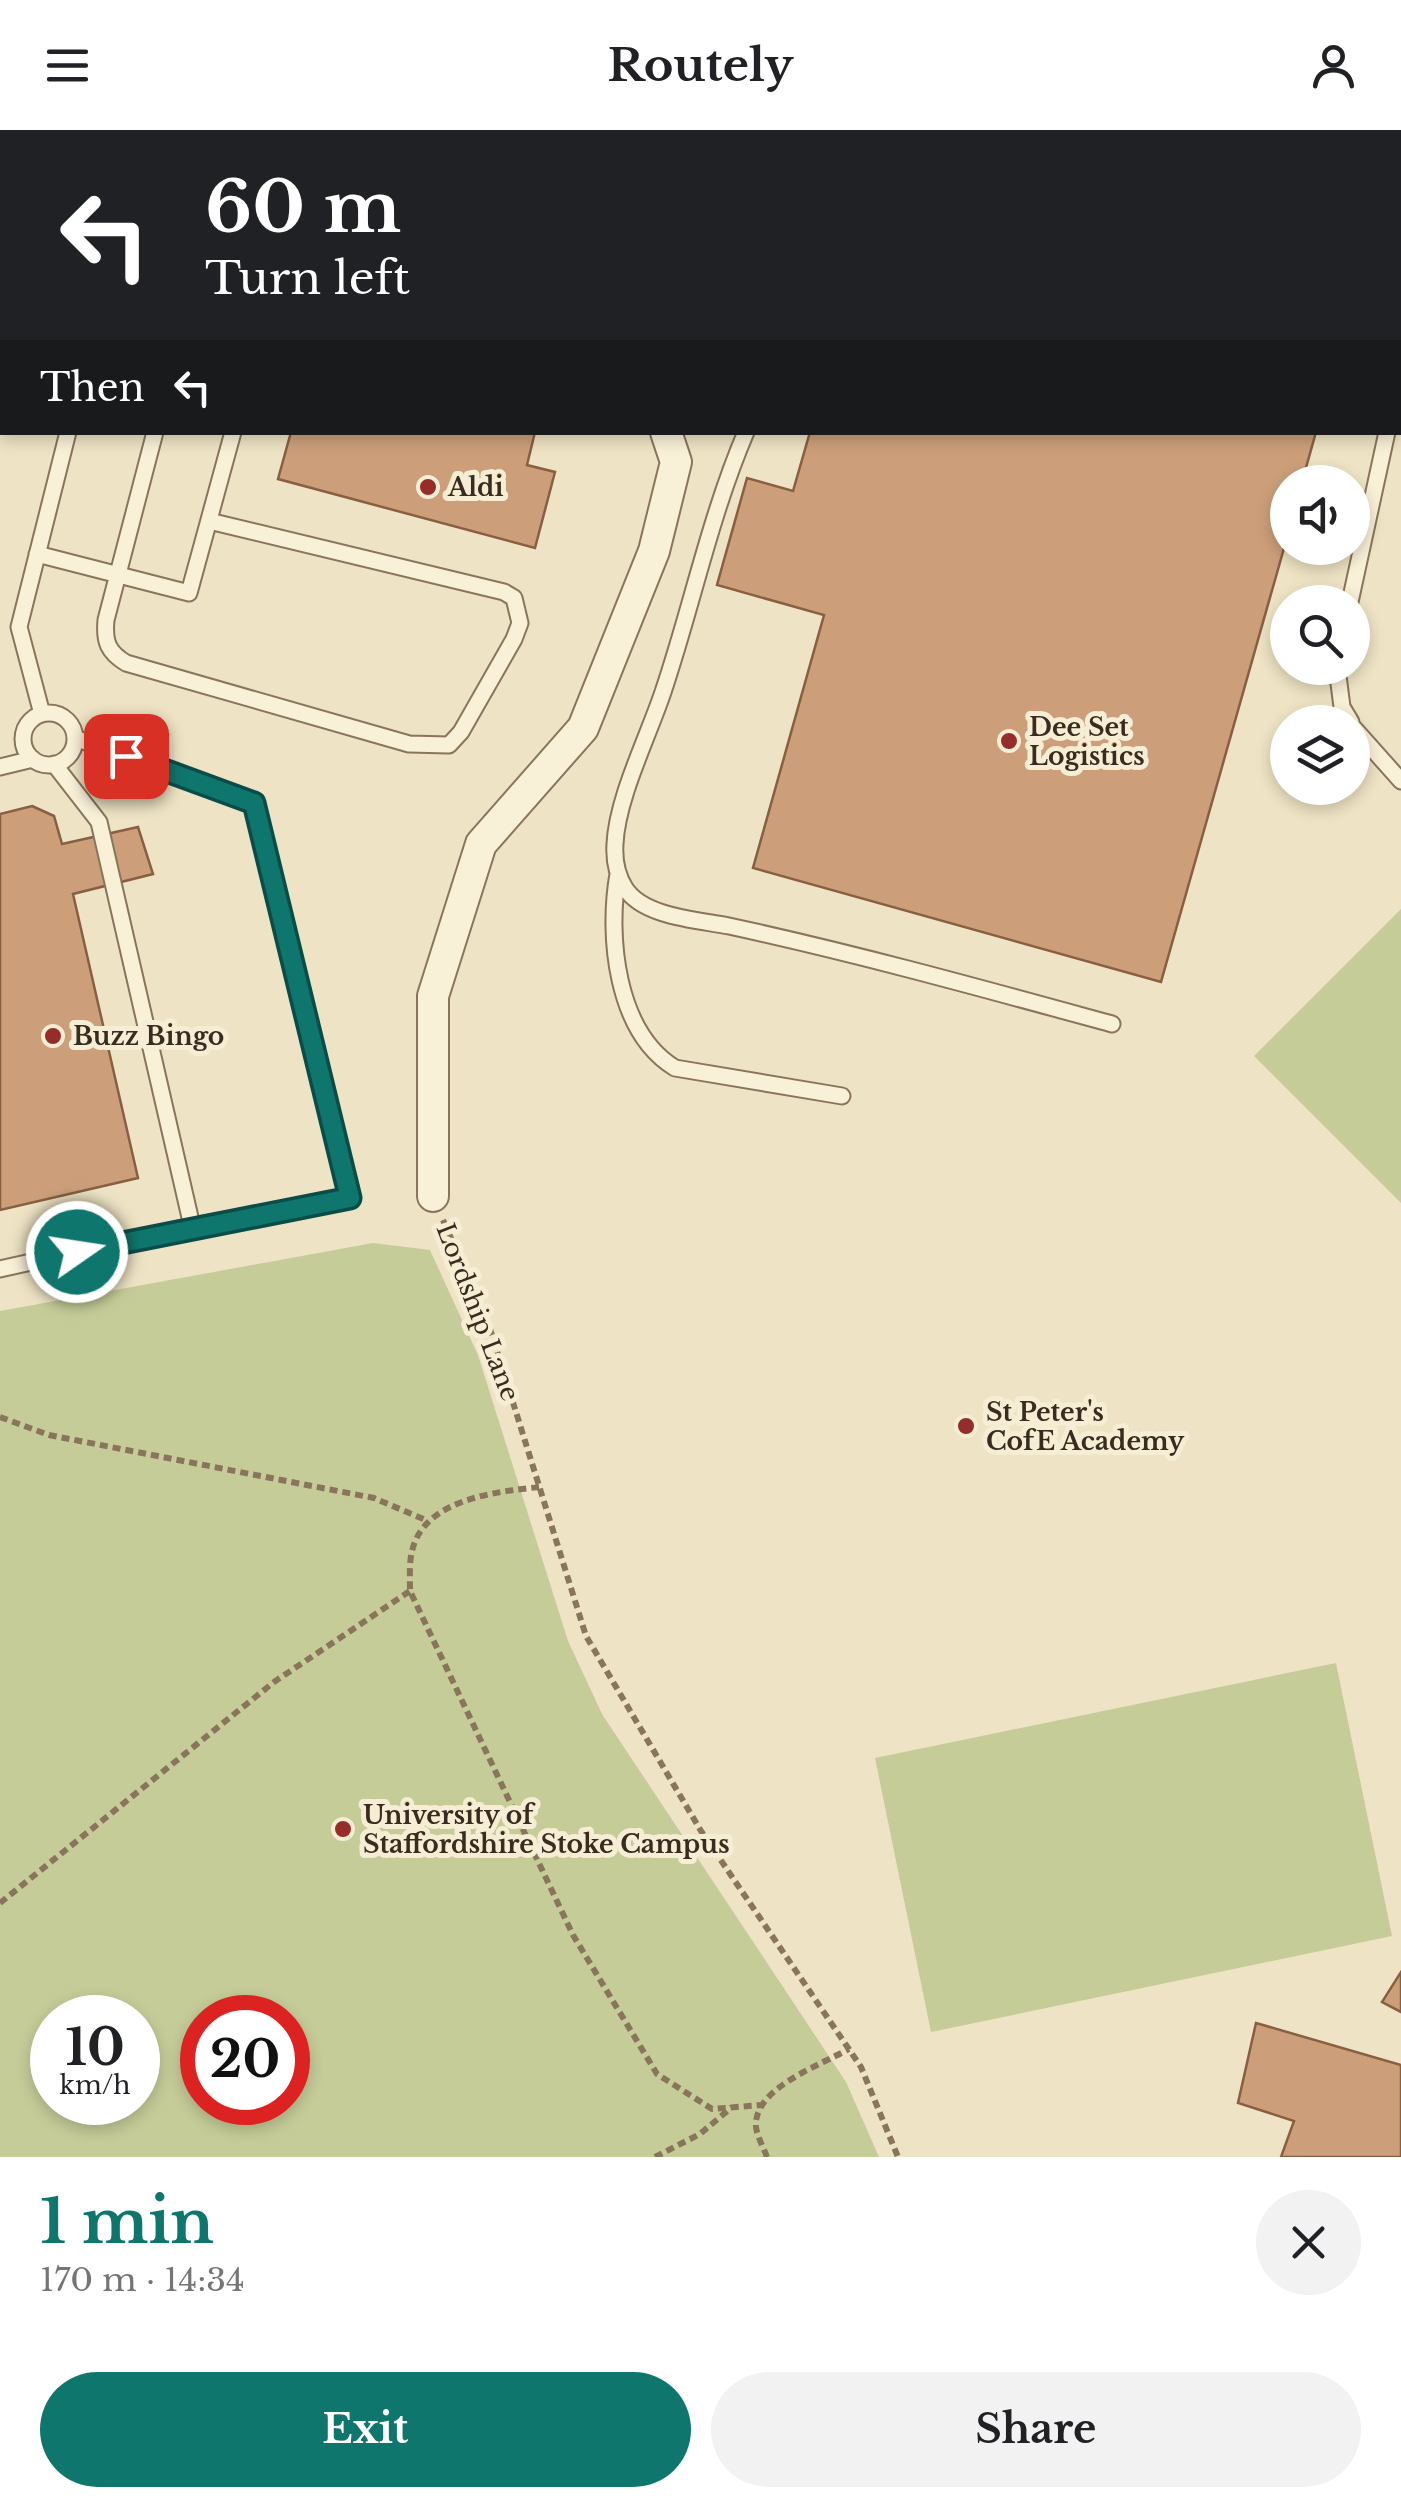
<!DOCTYPE html>
<html lang="en">
<head>
<meta charset="utf-8">
<style>
  body { margin:0; font-family:"Libre Baskerville",serif; background:#f2f2f2; color:#202124; height:100vh; display:flex; flex-direction:column; font-size:38px; white-space:nowrap }
  * { box-sizing:border-box; margin:0 }
  p { font-size:32px; color:#757577 }
  .icon { flex:none; width:55px; height:55px; fill:none; stroke:currentColor; stroke-width:2; stroke-linecap:round; stroke-linejoin:round }
  .map { position:relative; height:2027px; overflow:hidden }
  .drawer { display:flex; flex-direction:column; background:#fff; flex:1 }
  .drawer>* { flex:none }
  .hud { position:absolute; left:0px; top:0px; width:1402px; height:305px; box-shadow:0 5px 15px #0003; background:#202124; color:#fff; overflow:hidden }
  .controls { position:absolute; left:1270px; top:335px; display:grid; gap:20px }
  .controls a { display:grid; place-items:center; width:100px; height:100px; border-radius:50%; background:#fff; box-shadow:0 5px 15px #0003; font-size:50px }
  .speed { position:absolute; left:30px; top:1865px; display:flex; gap:20px; font-size:50px; font-weight:700; text-align:center }
  .speed>* { display:grid; place-content:center; width:130px; height:130px; border-radius:50%; background:#fff; box-shadow:0 5px 15px #0003; line-height:1 }
  .speed small { font-size:25px; font-weight:400 }
  .speed .limit { border:15px solid #d22; background:#fff; color:#111 }
  .pin { position:absolute; display:grid; place-items:center; width:85px; height:85px; color:#fff; margin:-42px; border-radius:20px; box-shadow:0 5px 15px #0006 }
  .me { position:absolute; width:110px; margin:-55px; rotate:77deg; stroke-linejoin:round; filter:drop-shadow(0 0 8px #0008) }
  .turn { display:flex; align-items:center; gap:35px; height:210px; padding:0 40px; font-size:45px }
  .turn .icon { width:130px; height:130px; stroke-width:2.5 }
  .turn b { display:block; font-size:70px; line-height:85px }
  .then { display:flex; align-items:center; height:95px; padding:0 40px; background:#0003; gap:20px; font-size:38px }
  .round { display:grid; place-items:center; flex:none; width:105px; height:105px; border-radius:52px; background:#f2f2f2 }
  .summary { display:flex; align-items:center; justify-content:space-between; height:170px; padding:0 40px }
  h1 { font-size:60px; font-weight:800; line-height:75px; color:#0f766e }
  .action { display:flex; gap:20px; margin-top:auto; padding:20px 40px }
  .action a { flex:1; height:115px; border-radius:60px; background:#0f766e; color:#fff; font-size:40px; font-weight:800; line-height:115px; text-align:center }
  .action a+a { background:#f2f2f2; color:#202124 }
  header { display:flex; justify-content:space-between; align-items:center; height:130px; padding:0 40px; background:#fff; font-size:45px; font-weight:800 }
  .map>svg:first-child { display:block }
  .green { fill:#c5cc98; fill-rule:evenodd }
  .building { fill:#cc9f7a; stroke:#885f41; stroke-width:2.5 }
  .lines { fill:none; stroke-linecap:round; stroke-linejoin:round }
  .service-casing { stroke:#89755b; stroke-width:19 }
  .minor-casing { stroke:#89755b; stroke-width:34 }
  .path { stroke:#89755b; stroke-width:6; stroke-dasharray:8 5; stroke-linecap:butt }
  .service { stroke:#f9f0d8; stroke-width:15 }
  .minor { stroke:#f9f0d8; stroke-width:30 }
  .route-casing { stroke:#0a4d48; stroke-width:25 }
  .route { stroke:#0f766e; stroke-width:18 }
  .poi-dot { fill:#972d2b; stroke:#f5edd4; stroke-width:4 }
  .labels { text-anchor:middle; stroke-width:10; stroke-linejoin:round; paint-order:stroke }
  .poi-label { font-size:25px; font-weight:bold; fill:#392c1f; stroke:#f5edd4; text-anchor:start }
  .street-label { font-size:25px; fill:#392c1f; stroke:#f5edd4 }
</style>
</head>
<body>
<header><svg class="icon" aria-label="menu" viewBox="0 0 24 24"><path d="M4 6h16M4 12h16M4 18h16"/></svg>Routely<svg class="icon" aria-label="person" viewBox="0 0 24 24"><circle cx="12" cy="8" r="4"/><path d="M4 21q1-7 8-7t8 7"/></svg></header>
<div class="map">
<svg width="1401" height="2027" viewBox="0 0 1401 2027">
  <rect width="100%" height="100%" fill="#eee3c4"/>
  <path class="green" d="M1401 779V1073L1254 926Z
    M373 1113 430 1120 478 1225 568 1511 602 1584 846 1952 879 2027H0V1181ZM52 1888H138V1972H52ZM202 1888H288V1972H202Z
    M1336 1533 1392 1806 931 1902 875 1628Z"/>
  <path class="building" d="M665 0H761L664 2Z
    M775 0H852L775 2Z
    M291 302H535L527 335 555 342 535 418 278 349Z
    M810 302H1316L1302 352H1288V404L1161 852 753 738 824 485 717 455 747 348 793 361Z
    M32 676 54 686 62 714 138 697 153 744 73 764 138 1048 0 1080V684Z
    M1401 1842V1882L1382 1872Z
    M1256 1893 1401 1935V2027H1281L1294 1991 1238 1973Z"/>
  <g class="lines">
    <defs>
      <path id="service" d="M66 0V2
        M145 0 147 2
        M17 2 44 0
        M284 2V0
        M346 2 347 0
        M439 2 440 0
        M524 2 525 0
        M878 2 879 0
        M0 4H2
        M1400 243 1401 239
        M155 302 106 490C104 512 108 522 126 533L409 614 449 615 461 602 514 509 520 493 514 468 504 462 209 391
        M746 302C710 386 692 476 663 562 648 607 617 668 615 714 614 729 617 745 625 758 643 787 698 790 729 796 858 824 984 859 1112 894
        M37 424 189 463 233 302
        M1350 472 1387 302
        M1337 538 1342 577 1351 592
        M23 609a26 26 0 1 1 52 0a26 26 0 1 1-52 0Z
        M42 584 19 497 68 302
        M1352 596 1401 651
        M54 634 99 692 192 1096
        M0 637 33 629
        M618 744C607 806 616 902 675 938L842 966
        M0 1139 192 1096 350 1068 254 673 75 608"/>
      <path id="minor" d="M605 2 606 0
        M433 1066V866L481 714 583 598 654 421 676 332 666 302"/>
    </defs>
    <use href="#service" class="service-casing"/>
    <use href="#minor" class="minor-casing"/>
    <path class="path" d="M443 1090 490 1199 586 1506 701 1701 861 1937 898 2027
      M0 1287 49 1305 374 1368 428 1391
      M539 1357C495 1362 424 1369 412 1421 409 1433 410 1448 410 1461L573 1805 657 1944 712 1979 761 1975
      M0 1773 274 1552 410 1461
      M655 2027 700 2004 732 1977
      M767 2027C764 2019 757 2006 756 1997 753 1958 821 1935 849 1919"/>
    <use href="#service" class="service"/>
    <use href="#minor" class="minor"/>
  </g>
  <g class="lines">
    <defs>
      <path id="route" d="M77 1122 350 1068 254 673 126 626"/>
    </defs>
    <use href="#route" class="route-casing"/>
    <use href="#route" class="route"/>
  </g>
  <g class="poi-dot">
    <circle cx="428" cy="357" r="10"/>
    <circle cx="1009" cy="611" r="10"/>
    <circle cx="53" cy="906" r="10"/>
    <circle cx="966" cy="1296" r="10"/>
    <circle cx="343" cy="1699" r="10"/>
  </g>
  <g class="labels">
    <g class="poi-label">
      <text x="448" y="366">Aldi</text>
      <text x="1029" y="606">Dee Set<tspan x="1029" dy="29">Logistics</tspan></text>
      <text x="73" y="915">Buzz Bingo</text>
      <text x="986" y="1291">St Peter's<tspan x="986" dy="29">CofE Academy</tspan></text>
      <text x="363" y="1694">University of<tspan x="363" dy="29">Staffordshire Stoke Campus</tspan></text>
    </g>
    <g class="street-label">
      <text transform="translate(478 1182) rotate(69)" y="9">Lordship Lane</text>
    </g>
  </g>
</svg>
<div class="controls">
<a><svg class="icon" aria-label="sound" viewBox="0 0 24 24"><path d="M4 9h4l5-4v14l-5-4H4zM17 9q2 3 0 6"/></svg></a>
<a><svg class="icon" aria-label="search" viewBox="0 0 24 24"><circle cx="10" cy="10" r="6"/><path d="M15 15l6 6"/></svg></a>
<a><svg class="icon" aria-label="layers" viewBox="0 0 24 24"><path d="M12 4l9 5-9 5-9-5zM3 14l9 5 9-5"/></svg></a>
</div>
<div class="speed"><div>10<small>km/h</small></div><div class="limit">20</div></div>
<div class="pin" style="left:126px;top:626px;background:#d93025"><svg class="icon" aria-label="arrive" viewBox="0 0 24 24"><path d="M6 21V4h12l-3 4 3 4H6"/></svg></div>
<svg class="me" style="left:77px;top:1122px" viewBox="-20 -20 40 40"><circle r="17" fill="#0f766e" stroke="#fff" stroke-width="3"/><path d="M0-11L8 9 0 5-8 9z" fill="#fff"/></svg>
<div class="hud">
<div class="turn"><svg class="icon" aria-label="left" viewBox="0 0 24 24"><path d="M17 20v-9H6M10 6l-5 5 5 5"/></svg><div><b>60 m</b>Turn left</div></div>
<div class="then">Then<svg class="icon" aria-label="left" viewBox="0 0 24 24"><path d="M17 20v-9H6M10 6l-5 5 5 5"/></svg></div>
</div>
</div>
<section class="drawer">
<div class="summary"><div><h1>1 min</h1><p>170 m · 14:34</p></div><a class="round"><svg class="icon" aria-label="close" viewBox="0 0 24 24"><path d="M6 6l12 12M18 6L6 18"/></svg></a></div>
<div class="action"><a>Exit</a><a>Share</a></div>
</section>
</body>
</html>
